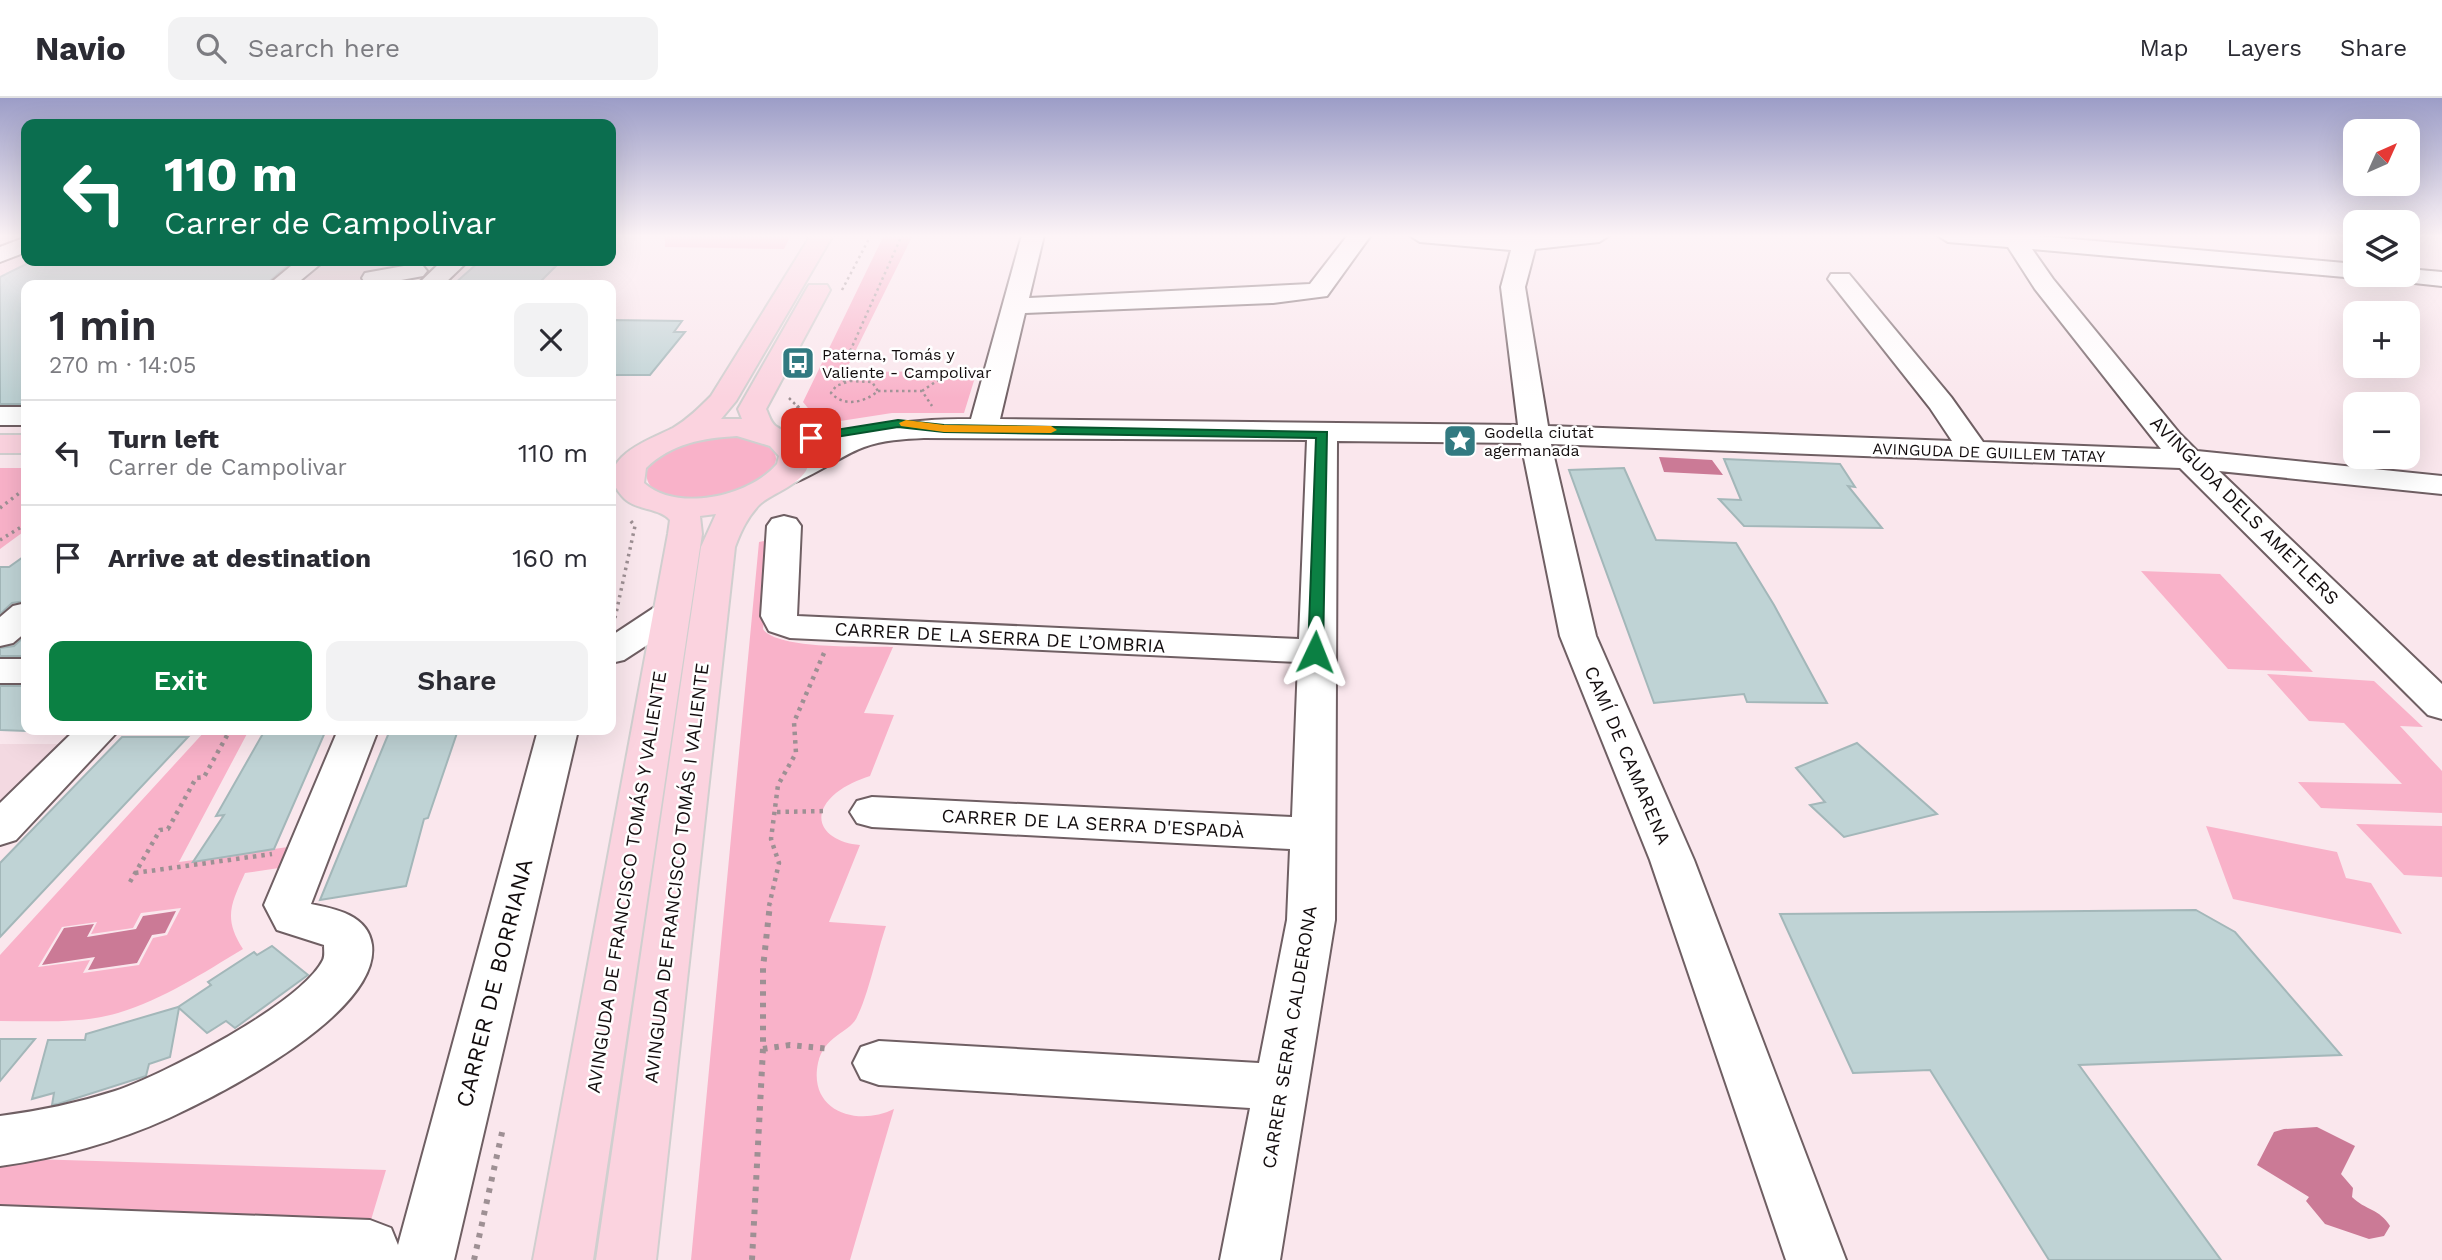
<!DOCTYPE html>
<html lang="en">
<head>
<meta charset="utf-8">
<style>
  body { margin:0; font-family:"Work Sans",sans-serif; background:#f2f2f3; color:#2b2b33; height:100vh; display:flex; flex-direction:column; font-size:26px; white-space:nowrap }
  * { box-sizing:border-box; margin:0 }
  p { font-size:23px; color:#7c7c81 }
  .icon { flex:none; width:38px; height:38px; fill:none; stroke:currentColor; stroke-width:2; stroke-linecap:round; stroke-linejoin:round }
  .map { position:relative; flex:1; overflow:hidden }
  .drawer { position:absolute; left:21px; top:182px; width:595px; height:455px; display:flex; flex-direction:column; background:#fff; border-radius:14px; box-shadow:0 7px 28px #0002 }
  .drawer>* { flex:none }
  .hud { position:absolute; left:21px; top:21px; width:595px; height:147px; border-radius:14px; box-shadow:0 7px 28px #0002; background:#0b6e4f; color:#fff; overflow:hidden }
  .needle { width:46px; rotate:45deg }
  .controls { position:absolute; left:2343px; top:21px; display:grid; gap:14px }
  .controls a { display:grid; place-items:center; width:77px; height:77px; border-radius:14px; background:#fff; box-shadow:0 7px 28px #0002; font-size:35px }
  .pin { position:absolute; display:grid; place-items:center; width:60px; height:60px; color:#fff; margin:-30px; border-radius:14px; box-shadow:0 4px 10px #0006 }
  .me { position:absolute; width:77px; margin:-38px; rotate:2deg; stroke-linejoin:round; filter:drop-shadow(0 0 5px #0008) }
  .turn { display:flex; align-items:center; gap:24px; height:147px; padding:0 28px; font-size:32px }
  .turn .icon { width:91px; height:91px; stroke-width:2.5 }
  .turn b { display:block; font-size:49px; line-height:60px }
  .round { display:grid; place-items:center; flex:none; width:74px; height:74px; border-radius:14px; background:#f2f2f3 }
  .overview { display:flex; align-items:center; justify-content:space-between; height:119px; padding:0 28px }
  h1 { font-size:42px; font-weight:600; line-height:52px }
  .primary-button { display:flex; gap:14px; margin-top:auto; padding:14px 28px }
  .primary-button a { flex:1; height:80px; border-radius:14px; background:#0b8043; color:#fff; font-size:28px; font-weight:600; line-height:80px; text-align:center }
  .primary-button a+a { background:#f2f2f3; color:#2b2b33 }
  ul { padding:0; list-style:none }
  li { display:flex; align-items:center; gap:21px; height:105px; padding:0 28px; border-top:2px solid #e1e1e2 }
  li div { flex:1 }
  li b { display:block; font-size:26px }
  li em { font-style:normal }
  header { display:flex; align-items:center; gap:42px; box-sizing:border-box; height:98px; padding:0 35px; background:#fff; border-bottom:2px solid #e1e1e2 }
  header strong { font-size:33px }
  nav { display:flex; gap:38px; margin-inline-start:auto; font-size:24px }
  .search { width:490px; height:63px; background:#f2f2f3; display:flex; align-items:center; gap:18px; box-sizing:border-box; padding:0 24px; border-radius:14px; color:#7c7c81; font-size:26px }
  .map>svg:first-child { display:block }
  .built { fill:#f3d9e1 }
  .green { fill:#f9b2c9; fill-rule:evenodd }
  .water { fill:#cb7a96 }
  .building { fill:#bfd3d5; stroke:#a3b7b9; stroke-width:2 }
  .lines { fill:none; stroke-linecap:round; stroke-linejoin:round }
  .minor-casing { stroke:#6f5f63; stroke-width:4 }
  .major-casing { stroke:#d0cfcf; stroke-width:4 }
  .path-far3 { stroke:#9e9094; stroke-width:2.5; stroke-dasharray:2.5 3.5; stroke-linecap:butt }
  .path-far2 { stroke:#9e9094; stroke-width:3.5; stroke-dasharray:2.5 4.5; stroke-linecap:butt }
  .path-far1 { stroke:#9e9094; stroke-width:4.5; stroke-dasharray:3.5 5; stroke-linecap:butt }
  .path { stroke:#9e9094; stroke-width:6; stroke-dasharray:4.5 7; stroke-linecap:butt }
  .minor { fill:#fff; fill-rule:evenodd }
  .major { fill:#fbd3df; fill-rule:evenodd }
  .route { fill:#0b8043; stroke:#07532c; stroke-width:2 }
  .slow { fill:#f59e0b }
  .labels { text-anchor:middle; stroke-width:5; stroke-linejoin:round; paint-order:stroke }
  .far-poi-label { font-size:16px; fill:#130d0e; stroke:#fff; text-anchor:start }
  .far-street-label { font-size:16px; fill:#130d0e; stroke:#fff }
  .street-label { font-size:19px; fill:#130d0e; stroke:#fff }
  .near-street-label { font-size:23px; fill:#130d0e; stroke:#fff }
</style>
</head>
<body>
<header>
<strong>Navio</strong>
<div class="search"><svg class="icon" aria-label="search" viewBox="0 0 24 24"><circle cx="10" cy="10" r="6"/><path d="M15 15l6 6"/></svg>Search here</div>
<nav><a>Map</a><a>Layers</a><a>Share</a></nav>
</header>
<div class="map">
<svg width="2442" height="1162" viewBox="0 0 2442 1162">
  <rect width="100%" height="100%" fill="#fae7ed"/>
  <path class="built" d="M24 137 26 163H420L391 187H26V326H0V147Z
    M0 646H65L0 710Z"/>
  <path class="green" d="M665 137H791L784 151 665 149Z
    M884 137H913L845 274 977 273 964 315H892L821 326 803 304Z
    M732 338C749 340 793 349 769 374 746 399 689 410 659 395 650 390 645 382 647 373 656 343 707 341 732 338Z
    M0 370H26V432L0 451Z
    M764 443 771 449 763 531C777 552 867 548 893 549L864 615 894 617 870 678C858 682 846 687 836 695 805 721 828 745 860 747L829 824 886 828C877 854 868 899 856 921 848 935 824 938 818 965 808 1013 857 1029 894 1011L850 1162H691L759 444Z
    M2141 473 2220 476 2313 574 2228 571Z
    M2267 576 2374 583 2423 629 2400 628 2442 673V715L2321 710 2298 684 2402 686 2344 625 2309 623Z
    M206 632H249L179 764 288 749 279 770 245 775C231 806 223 820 243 851 203 875 164 901 118 915 81 926 39 923 0 923V857ZM181 810 167 837 153 840 139 867 83 875 90 862 38 869 62 829 97 824 91 836 133 830 141 815Z
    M2356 726 2442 728V779L2404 777Z
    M2206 728 2337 754 2346 780 2371 785 2402 836 2233 801Z
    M0 1060 386 1072 359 1162H0Z"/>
  <path class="water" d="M1659 359 1712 362 1723 377 1664 374Z
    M176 813 165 835 152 837 137 865 88 872 95 859 42 867 64 830 94 826 87 839 136 831 143 818Z
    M2317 1029 2355 1048 2341 1076 2353 1090 2352 1099C2365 1112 2380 1111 2390 1128L2384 1138 2369 1141 2325 1126 2306 1103 2309 1099 2257 1067 2274 1034 2284 1031Z"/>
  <path class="building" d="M32 163H293L265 187H26V306H0V179Z
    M480 163H561L537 187H453Z
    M611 222 682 223 674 234H685L650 277H611Z
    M1724 361 1840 366 1855 389 1848 388 1882 430 1744 428 1719 401 1741 402Z
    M1624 370 1656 442 1736 445 1774 507 1827 605 1747 604 1744 596 1654 605 1569 372Z
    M26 457V503L12 505 0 516V469H9Z
    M26 537V558H0V550L14 548Z
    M0 588H26V633L0 632Z
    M265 632H326L274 751 193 764 224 717 216 718Z
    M390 632H458L428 720 424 721 406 788 320 802Z
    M122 639H188L0 839V765Z
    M1857 645 1937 716 1844 739 1810 707 1825 704 1796 670Z
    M2196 812 2235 834 2341 957 2079 967 2221 1162H2049L1930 972 1853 975 1780 816Z
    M272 848 308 877 235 930 226 923 207 935 179 910 170 959 149 966 146 978 58 1006 52 1007 54 995 32 1001 48 942H85L86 936 178 909 211 887 208 884 254 854 257 857Z
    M0 941H35L0 983Z"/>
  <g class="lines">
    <defs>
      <path id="minor" d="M1022 137H1044L1029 200 1310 186 1348 137H1371L1327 198 1273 205 1025 215 1000 321 1518 327 1501 189 1511 152 1420 144 1409 137H1610L1599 144 1535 151 1525 189 1548 328 1952 343 1930 310 1828 181 1831 176H1849L1951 299 1983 344 2161 351 2035 191 2008 149 1948 144 1937 137H2027L2356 166V177L2364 178 2356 180 2032 151 2053 181 2180 336 2197 353 2442 378V396L2219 373 2442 586V621L2428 617 2180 370 1551 346 1596 538 1694 762 1846 1162H1786L1650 762 1560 538 1521 345 1337 343 1335 822 1280 1162H1220L1250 1010 879 987 861 981 853 965 861 949 879 943 1259 965 1287 822 1290 751 872 729 857 725 850 714 857 703 872 699 1292 719 1298 564 790 540 769 533 761 518 767 428 772 421 784 418 796 421 801 428 797 518 1299 541 1307 342 924 340C904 341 883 342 864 349 836 359 794 394 768 388L763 381C770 372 779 367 789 362 845 328 906 321 971 321Z
        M26 139V154L0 164V149Z
        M297 163H324L295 187H268Z
        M442 163H468L443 187H417Z
        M415 166 423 168 427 173 423 178 374 187 365 185 362 180 365 175Z
        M2408 171 2442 174V188L2386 182 2383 177H2408Z
        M0 309H26V327H0Z
        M671 504 684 507 689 515 684 523 624 562 611 565V538L658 507Z
        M26 505V534L13 545 0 548V519L13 508Z
        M0 561H26V585H0Z
        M75 632H119L16 742 0 747V705Z
        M338 632H378L311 806C336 811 368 817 372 847 380 915 223 995 169 1020 116 1044 58 1060 0 1068V1018C39 1013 78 1005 115 993 163 977 301 906 323 862 325 858 324 852 324 847L277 832 264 807Z
        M538 632H578L454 1162H0V1108L370 1122 391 1130 398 1147Z"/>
      <path id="major" d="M811 137H833L736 303 721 321H742L738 311 806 192 809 187H827L830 192 766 311C769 317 771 326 777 329 789 337 804 340 808 356 816 383 772 394 759 407 747 420 741 433 735 449L656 1162H596L701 449 716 416 700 418 702 436 593 1162H533L668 436 670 422C659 409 634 413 622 398 590 362 649 342 673 330 688 321 699 310 711 298ZM737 338 770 348 779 358 777 366C750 398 677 415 644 385L646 370C672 345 703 340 737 338Z
        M0 337H26V355H0Z"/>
    </defs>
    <use href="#minor" class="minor-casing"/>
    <use href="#major" class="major-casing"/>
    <path class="path-far3" d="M842 192 871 137
      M850 283 872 284 878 293C864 305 844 309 831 295L836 288Z
      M845 284 839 278 902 137
      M878 293H922L932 308
      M922 293 947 276H969
      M789 300 799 310"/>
    <path class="path-far2" d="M797 308 819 331
      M0 410 26 390
      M0 442 26 426
      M615 520 635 428 629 421"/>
    <path class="path-far1" d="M777 714 828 713
      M135 775 272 756
      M130 784 160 732 168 731 196 680 204 679 230 632
      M769 808 779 765 771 741 778 687 796 655 794 624 824 555"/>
    <path class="path" d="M763 951 790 947 831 951
      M474 1162 503 1030
      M752 1162 763 951V870L770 806"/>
    <use href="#minor" class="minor"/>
    <use href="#major" class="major"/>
  </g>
  <linearGradient id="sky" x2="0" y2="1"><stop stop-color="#9c9dc7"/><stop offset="0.46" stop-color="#fdf4f7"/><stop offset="1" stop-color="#fdf4f7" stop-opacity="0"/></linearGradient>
  <rect width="2442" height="300" fill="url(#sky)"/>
  <path class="route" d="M898 322 944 327 1327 334 1323 554 1315 558 1308 554 1316 340 944 334 898 329 811 343 805 340 811 336Z"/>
  <path class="slow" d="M906 322 944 327 1051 328 1057 332 1051 335 944 334 901 328 899 325Z"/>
  <defs>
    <symbol id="bus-square" viewBox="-11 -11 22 22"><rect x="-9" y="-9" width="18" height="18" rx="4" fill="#327a81" stroke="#fff"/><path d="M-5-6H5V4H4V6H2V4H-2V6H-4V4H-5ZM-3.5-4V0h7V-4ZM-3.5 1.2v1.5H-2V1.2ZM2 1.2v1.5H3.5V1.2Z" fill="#fff"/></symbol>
    <symbol id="sight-square" viewBox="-11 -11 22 22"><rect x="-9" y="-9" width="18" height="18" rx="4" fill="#327a81" stroke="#fff"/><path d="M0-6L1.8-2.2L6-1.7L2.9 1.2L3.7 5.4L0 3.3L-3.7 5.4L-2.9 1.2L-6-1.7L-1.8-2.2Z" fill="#fff"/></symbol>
  </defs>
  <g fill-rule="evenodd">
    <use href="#bus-square" x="779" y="246" width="38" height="38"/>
    <use href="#sight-square" x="1441" y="324" width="38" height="38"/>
  </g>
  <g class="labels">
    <g class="far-poi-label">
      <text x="822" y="262">Paterna, Tomás y<tspan x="822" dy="18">Valiente - Campolivar</tspan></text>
      <text x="1484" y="340">Godella ciutat<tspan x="1484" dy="18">agermanada</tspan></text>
    </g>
    <g class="far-street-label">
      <text transform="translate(1989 354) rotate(2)" y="6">AVINGUDA DE GUILLEM TATAY</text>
    </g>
    <g class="street-label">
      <text transform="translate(2245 412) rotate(45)" y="7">AVINGUDA DELS AMETLERS</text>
      <text transform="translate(1000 539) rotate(3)" y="7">CARRER DE LA SERRA DE L’OMBRIA</text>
      <text transform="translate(1628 657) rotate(67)" y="7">CAMÍ DE CAMARENA</text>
      <text transform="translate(1093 725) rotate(3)" y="7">CARRER DE LA SERRA D'ESPADÀ</text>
      <text transform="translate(676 775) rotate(-83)" y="7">AVINGUDA DE FRANCISCO TOMÁS I VALIENTE</text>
      <text transform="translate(626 784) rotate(-81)" y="7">AVINGUDA DE FRANCISCO TOMÁS Y VALIENTE</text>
      <text transform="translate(1289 939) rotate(-81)" y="7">CARRER SERRA CALDERONA</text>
    </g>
    <g class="near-street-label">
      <text transform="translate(494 885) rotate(-76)" y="8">CARRER DE BORRIANA</text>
    </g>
  </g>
</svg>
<div class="controls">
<a><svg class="needle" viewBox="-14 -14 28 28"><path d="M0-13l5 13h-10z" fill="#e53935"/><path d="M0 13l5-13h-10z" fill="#7c7c81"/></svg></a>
<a><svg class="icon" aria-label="layers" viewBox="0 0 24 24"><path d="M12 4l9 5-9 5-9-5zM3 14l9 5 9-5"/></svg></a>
<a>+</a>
<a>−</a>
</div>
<div class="pin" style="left:811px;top:340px;background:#d93025"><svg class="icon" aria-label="arrive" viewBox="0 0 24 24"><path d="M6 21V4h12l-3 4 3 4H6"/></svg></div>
<svg class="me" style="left:1315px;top:554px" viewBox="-20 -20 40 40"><path d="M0-17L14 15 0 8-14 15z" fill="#0b8043" stroke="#fff" stroke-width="4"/></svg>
<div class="hud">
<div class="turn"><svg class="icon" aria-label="left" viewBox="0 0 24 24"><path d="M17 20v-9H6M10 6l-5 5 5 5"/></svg><div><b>110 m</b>Carrer de Campolivar</div></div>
</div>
<section class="drawer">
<div class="overview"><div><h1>1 min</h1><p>270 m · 14:05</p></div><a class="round"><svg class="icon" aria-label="close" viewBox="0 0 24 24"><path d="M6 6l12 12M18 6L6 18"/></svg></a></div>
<ul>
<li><svg class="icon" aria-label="left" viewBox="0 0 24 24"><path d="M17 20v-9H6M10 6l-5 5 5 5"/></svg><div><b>Turn left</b><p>Carrer de Campolivar</p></div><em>110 m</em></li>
<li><svg class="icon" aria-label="arrive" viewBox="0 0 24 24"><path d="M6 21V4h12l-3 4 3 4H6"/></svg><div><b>Arrive at destination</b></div><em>160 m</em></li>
</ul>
<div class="primary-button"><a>Exit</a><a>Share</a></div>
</section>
</div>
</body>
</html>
